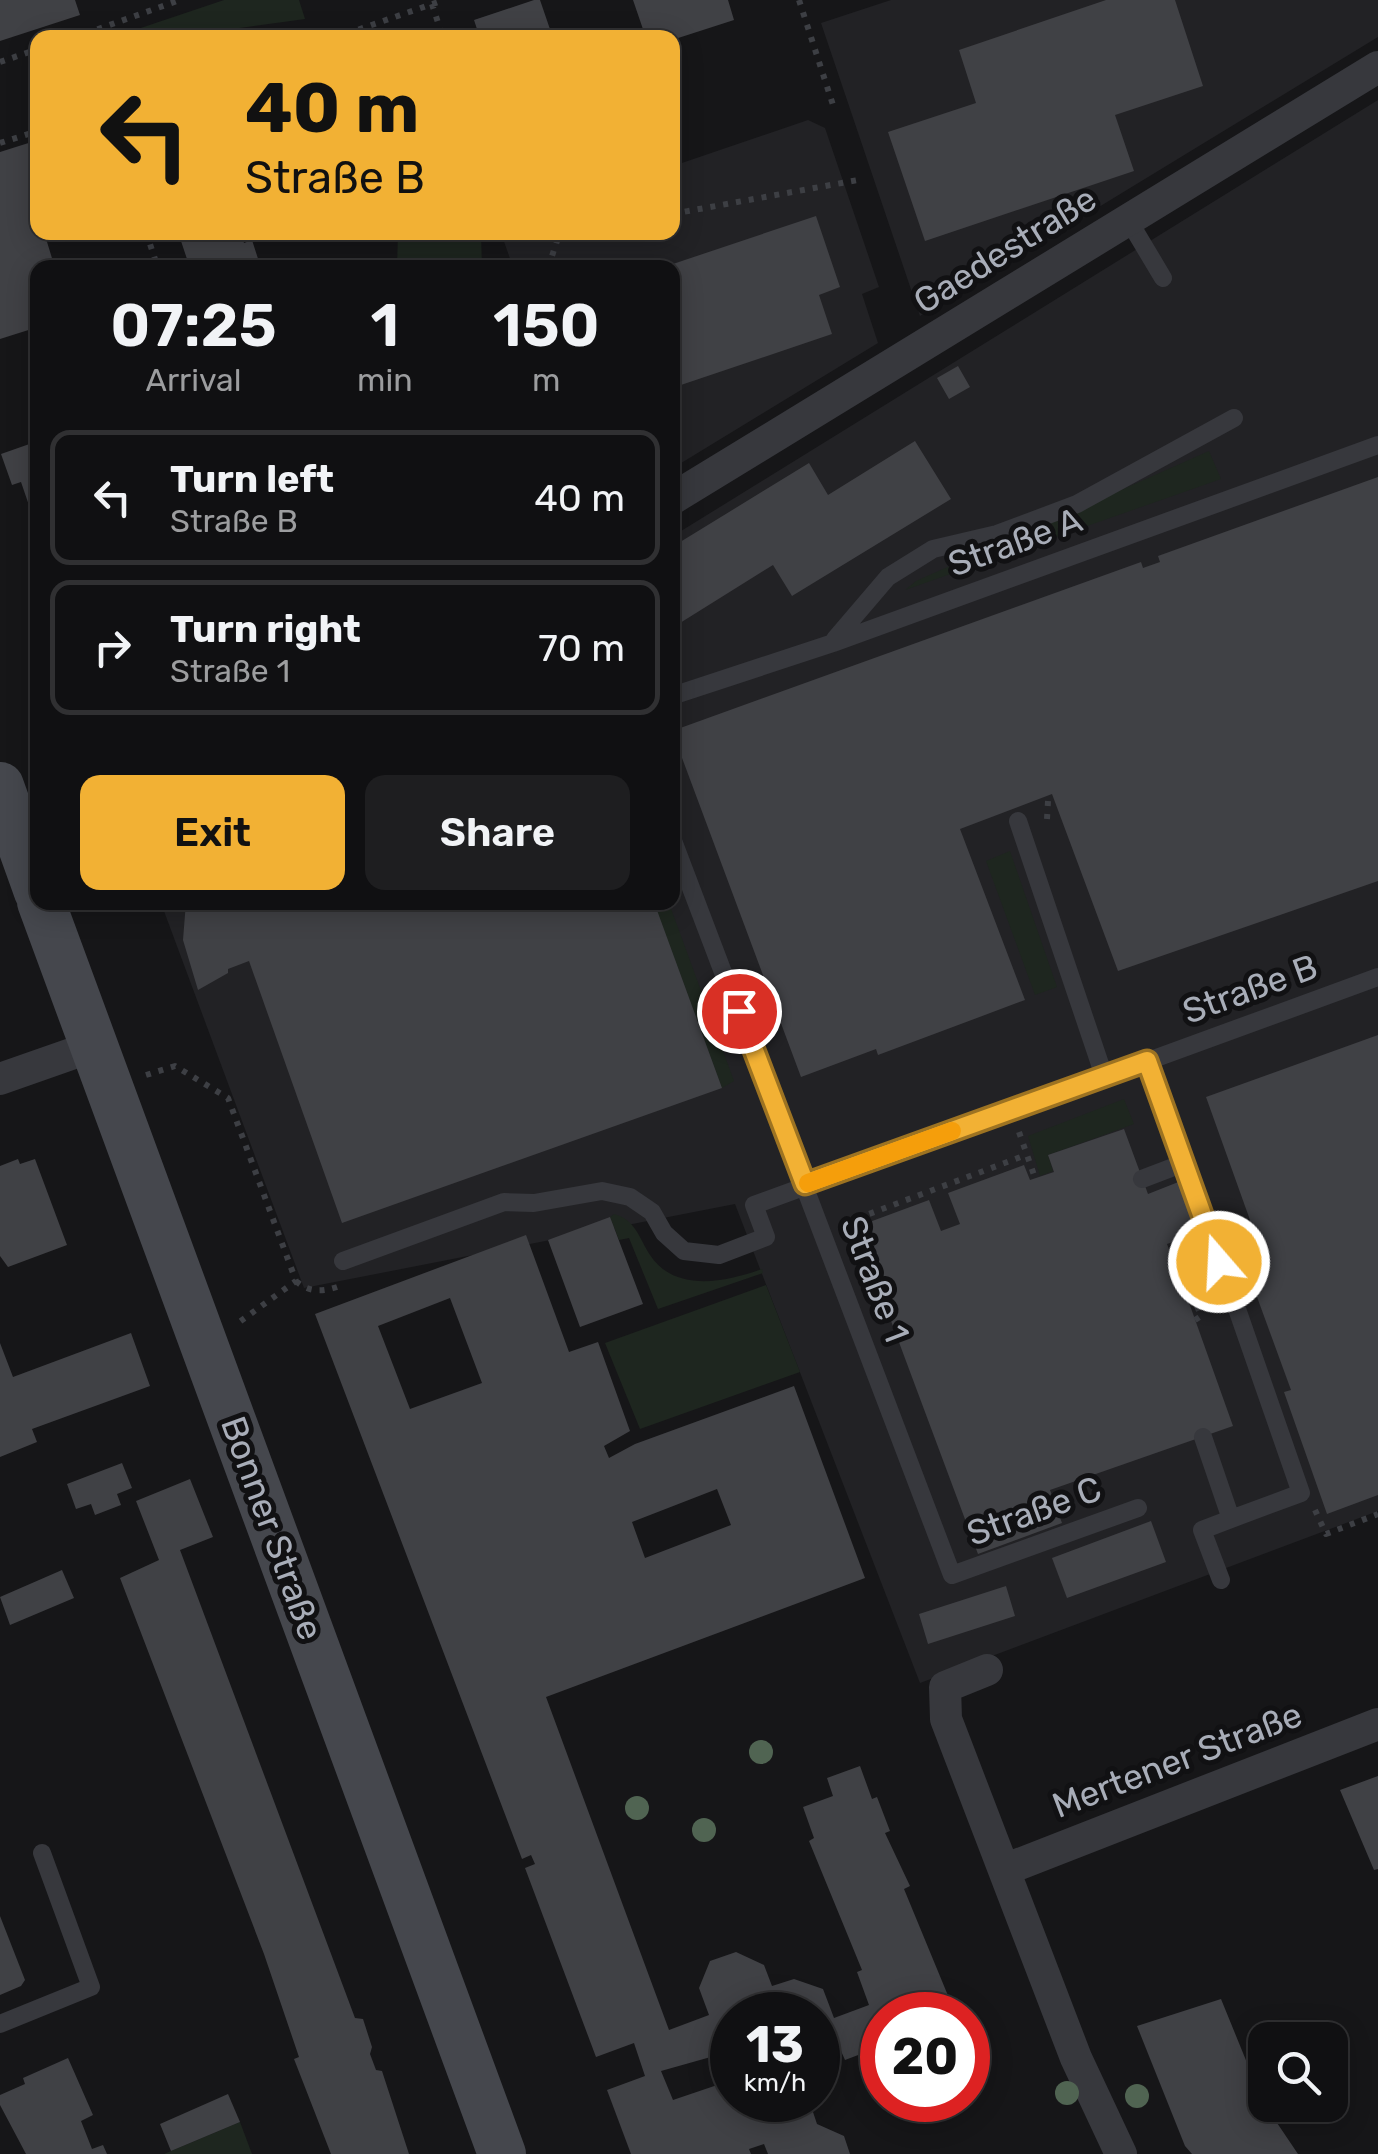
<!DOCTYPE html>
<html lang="en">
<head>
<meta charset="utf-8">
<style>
  body { margin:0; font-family:Rubik,sans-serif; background:#1e1e20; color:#f1f3f6; height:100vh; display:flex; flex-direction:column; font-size:38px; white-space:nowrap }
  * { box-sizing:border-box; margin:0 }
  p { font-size:32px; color:#9c9d9f }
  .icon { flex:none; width:55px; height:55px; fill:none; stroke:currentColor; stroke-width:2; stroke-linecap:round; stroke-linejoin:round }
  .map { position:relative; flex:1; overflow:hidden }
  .details { position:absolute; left:30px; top:260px; width:650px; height:650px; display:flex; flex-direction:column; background:#101012; border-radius:20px; box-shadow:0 5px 25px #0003,0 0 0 2px #303032 }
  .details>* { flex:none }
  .hud { position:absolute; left:30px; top:30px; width:650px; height:210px; border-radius:20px; box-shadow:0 5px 25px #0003,0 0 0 2px #303032; background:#f2b134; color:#111; overflow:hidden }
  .controls { position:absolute; left:1248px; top:2022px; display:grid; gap:20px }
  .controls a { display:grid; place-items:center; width:100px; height:100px; border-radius:20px; background:#101012; box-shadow:0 5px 25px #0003,0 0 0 2px #303032; font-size:50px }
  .speed { position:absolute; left:710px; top:1992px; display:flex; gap:20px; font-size:50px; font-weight:700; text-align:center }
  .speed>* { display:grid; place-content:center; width:130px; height:130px; border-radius:50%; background:#101012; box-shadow:0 5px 25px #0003,0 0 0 2px #303032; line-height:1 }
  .speed small { font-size:25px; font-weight:400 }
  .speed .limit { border:15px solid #d22; background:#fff; color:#111 }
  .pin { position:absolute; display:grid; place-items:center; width:85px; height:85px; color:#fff; margin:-42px; border:5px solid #fff; border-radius:50%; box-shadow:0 2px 10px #0007 }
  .me { position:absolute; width:110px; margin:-55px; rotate:341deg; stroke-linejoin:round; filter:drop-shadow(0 0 8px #0008) }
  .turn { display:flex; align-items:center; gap:35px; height:210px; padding:0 50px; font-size:45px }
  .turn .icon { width:130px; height:130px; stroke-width:2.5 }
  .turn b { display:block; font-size:70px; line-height:85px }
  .eta { display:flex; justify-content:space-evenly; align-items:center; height:170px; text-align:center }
  .eta b { font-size:60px; font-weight:600; line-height:70px }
  .action { display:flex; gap:20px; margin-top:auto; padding:20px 50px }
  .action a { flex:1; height:115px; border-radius:20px; background:#f2b134; color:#111; font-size:40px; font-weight:600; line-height:115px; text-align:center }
  .action a+a { background:#1e1e20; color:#f1f3f6 }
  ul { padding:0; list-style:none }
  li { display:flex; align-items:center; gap:30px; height:135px; margin:0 20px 15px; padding:0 30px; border:5px solid #303032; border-radius:20px }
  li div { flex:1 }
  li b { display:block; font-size:38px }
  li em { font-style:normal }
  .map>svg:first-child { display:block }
  .built { fill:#222225 }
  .green { fill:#1e261f }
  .building { fill:#404145; fill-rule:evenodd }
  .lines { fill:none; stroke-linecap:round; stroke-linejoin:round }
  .path { stroke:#3d3f44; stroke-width:6; stroke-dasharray:5 8; stroke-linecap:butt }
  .service { stroke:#37383d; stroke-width:18 }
  .minor { stroke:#37383d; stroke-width:32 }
  .secondary { stroke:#45474d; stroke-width:48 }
  .tree { fill:#506452 }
  .route-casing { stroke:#9d7322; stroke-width:25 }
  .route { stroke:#f2b134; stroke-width:18 }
  .slow { stroke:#f59e0b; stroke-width:18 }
  .labels { text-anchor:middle; stroke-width:10; stroke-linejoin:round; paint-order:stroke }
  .street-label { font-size:35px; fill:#a8adb8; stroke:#111113 }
</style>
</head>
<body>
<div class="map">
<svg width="1378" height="2154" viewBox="0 0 1378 2154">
  <rect width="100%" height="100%" fill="#161618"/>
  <path class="built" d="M891 0H1378V37L920 316 821 23Z
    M1378 100V1511L920 1683 735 1204 304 1288 161 903 672 902 673 536Z
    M808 120 825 128 879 287 862 294 878 343 673 468 672 268 513 267 501 233 672 232 673 166Z"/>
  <path class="green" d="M224 0H299L305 19 173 37H114Z
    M398 233H481L482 267H397Z
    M1209 451 1221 479 905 590 916 581Z
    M1010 851 1057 987 1035 995 986 861Z
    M654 903H669L734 1081 722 1088Z
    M1124 1099 1134 1124 1048 1155 1053 1171 1040 1176 1028 1136Z
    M614 1214C636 1220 639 1238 650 1255 675 1293 726 1282 762 1269L763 1273 658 1309 629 1238 619 1240 610 1217Z
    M766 1285 800 1372 640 1429 605 1343Z
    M240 2122 252 2154H164L171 2151Z"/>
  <path class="building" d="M0 0H75L80 15 0 41Z
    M534 0H540L553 38H480L474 20Z
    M633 0H728L734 20 672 40 646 38Z
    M1106 0H1175L1203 86 1115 115 1134 171 925 241 888 132 976 103 959 50Z
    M38 140V232H44L55 268H38V327L0 339V152Z
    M816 216 840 287 819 295 832 334 672 388V268L664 267Z
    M178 232H240L244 243 252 240 261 268H190Z
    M958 366 970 387 949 399 937 378Z
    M38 441V515L33 517 21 482 12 485 1 454Z
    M915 441 951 499 792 596 773 565 672 628V547L809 463 828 495Z
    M1378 477V881L1118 971 1052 794 960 829 1025 1000 878 1055 876 1049 801 1077 672 731 1141 562 1143 568 1160 562 1158 556Z
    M186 902H654L722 1088 342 1223 249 961 228 969V973L198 990 183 940Z
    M1378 1035V1495L1327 1514 1284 1392 1291 1390 1249 1275 1187 1297 1233 1426 1050 1490 1062 1523 978 1554 856 1227 929 1200 941 1231 960 1224 948 1193 1024 1165 1030 1180 1054 1172 1048 1155 1124 1129 1148 1194 1186 1179 1205 1231 1167 1244 1179 1277 1260 1248 1206 1097Z
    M18 1159 20 1164 35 1159 67 1245 8 1267 0 1256V1166Z
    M610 1217 643 1304 580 1327 548 1240Z
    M526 1235 569 1352 598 1342 630 1431 604 1446 609 1458 635 1444 794 1386 865 1578 546 1697 669 2030 709 2015 699 1988 710 1961 736 1952 764 1965 772 1986 794 1979 823 1989 834 2018 869 2005 857 1972 862 1970 809 1841 814 1838 803 1807 833 1796 827 1778 860 1766 872 1799 877 1797 890 1831 885 1833 910 1886 904 1889 956 2015H882V2046L845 2060 841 2051 818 2060V2015H732V2051L661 2071 673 2100 732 2080V2100H809L817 2124 844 2136 850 2154H768L764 2144 749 2149 751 2154H631L607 2090 645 2076 634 2043 596 2057 525 1868 535 1864 531 1855 522 1859 315 1314ZM450 1298 482 1383 410 1409 378 1326ZM717 1489 731 1525 645 1558 632 1522Z
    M131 1333 150 1386 32 1429 37 1442 0 1457V1343L13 1377Z
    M122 1463 132 1488 117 1494 121 1505 95 1515 91 1504 76 1509 67 1484Z
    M190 1479 213 1537 180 1550 355 2018 363 2019 372 2047 370 2054 376 2070 382 2071 409 2154H331L294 2059 299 2057 264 1954 120 1578 159 1560 136 1501Z
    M1151 1521 1166 1562 1067 1598 1052 1558Z
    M62 1570 74 1598 10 1625 0 1597Z
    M1006 1586 1015 1616 928 1644 919 1614Z
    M1378 1776V1869L1374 1870 1340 1790Z
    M0 1916 25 1980 21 1986 0 1995Z
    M1221 1999 1263 2102 1298 2154H1192L1185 2146 1137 2026Z
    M68 2058 93 2115 81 2121 92 2149 103 2145 107 2154H26L0 2105V2095L25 2084 23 2078Z
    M228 2094 240 2122 171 2151 160 2124Z"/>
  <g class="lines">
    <path class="path" d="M799 0 833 105
      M432 4 443 38
      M73 38 180 0
      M334 38 444 0
      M0 62 38 49
      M0 143 38 131
      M672 214 858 180
      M146 232 158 268
      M548 268 558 238 574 232
      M1047 819 1048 801
      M146 1075 175 1066 228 1098 296 1281 238 1323
      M1019 1132 1035 1178
      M845 1223 1026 1155
      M1177 1272 1193 1266
      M296 1281C309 1293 323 1292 340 1286
      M1195 1320 1201 1316 1196 1303 1208 1298
      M1315 1510 1326 1534 1378 1514"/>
    <path class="service" d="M1129 221 1163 278
      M835 639 888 577 933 549 997 534 1077 504 1234 418
      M672 696 833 643 1378 445
      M1018 821 1104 1076
      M672 838 952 1575 1138 1508
      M1147 1061 1219 1262
      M1142 1179 1184 1163
      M343 1261 504 1202 534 1203 602 1191 630 1197 652 1212 664 1233 684 1251 719 1255 766 1237 754 1205 1378 977
      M1228 1283 1301 1493 1231 1519
      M1203 1437 1231 1519 1202 1530 1221 1580
      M0 2024 91 1987 42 1853"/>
    <path class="minor" d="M672 499 1378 67
      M0 1079 94 1046
      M987 1670 945 1687 946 1719 1076 2058 1121 2154
      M1004 1870 1378 1724"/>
    <path class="secondary" d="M0 786 38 892
      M41 902 502 2154"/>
  </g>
  <g class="tree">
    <circle cx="761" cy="1752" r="12"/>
    <circle cx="637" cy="1808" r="12"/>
    <circle cx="704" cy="1830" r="12"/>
    <circle cx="1067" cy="2093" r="12"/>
    <circle cx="1137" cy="2096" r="12"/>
  </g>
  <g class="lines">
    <defs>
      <path id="route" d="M739 1011 805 1184 1147 1061 1219 1262"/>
    </defs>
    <use href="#route" class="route-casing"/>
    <use href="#route" class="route"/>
    <path class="slow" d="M808 1183 952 1131"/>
  </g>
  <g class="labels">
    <g class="street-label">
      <text transform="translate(1005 250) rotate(-32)" y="12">Gaedestraße</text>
      <text transform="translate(1015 542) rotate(-20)" y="12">Straße A</text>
      <text transform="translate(1250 989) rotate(-20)" y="12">Straße B</text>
      <text transform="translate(875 1279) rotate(69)" y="12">Straße 1</text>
      <text transform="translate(1034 1511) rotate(-20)" y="12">Straße C</text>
      <text transform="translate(272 1528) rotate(70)" y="12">Bonner Straße</text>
      <text transform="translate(1177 1760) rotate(-21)" y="12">Mertener Straße</text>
    </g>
  </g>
</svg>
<div class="controls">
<a><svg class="icon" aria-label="search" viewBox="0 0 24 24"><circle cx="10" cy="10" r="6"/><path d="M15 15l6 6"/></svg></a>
</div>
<div class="speed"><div>13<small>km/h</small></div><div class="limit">20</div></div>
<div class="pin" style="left:739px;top:1011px;background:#d93025"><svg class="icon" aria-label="arrive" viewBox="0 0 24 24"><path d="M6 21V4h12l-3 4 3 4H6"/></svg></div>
<svg class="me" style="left:1219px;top:1262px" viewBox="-20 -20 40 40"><circle r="17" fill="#f2b134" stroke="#fff" stroke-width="3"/><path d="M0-11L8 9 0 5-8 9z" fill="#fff"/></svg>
<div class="hud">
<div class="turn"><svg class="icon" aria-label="left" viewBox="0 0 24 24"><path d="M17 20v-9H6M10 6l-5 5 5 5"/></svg><div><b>40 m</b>Straße B</div></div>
</div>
<section class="details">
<div class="eta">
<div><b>07:25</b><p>Arrival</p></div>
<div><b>1</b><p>min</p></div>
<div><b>150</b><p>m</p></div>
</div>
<ul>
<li><svg class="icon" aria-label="left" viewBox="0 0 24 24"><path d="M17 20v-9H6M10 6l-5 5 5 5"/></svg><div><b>Turn left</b><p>Straße B</p></div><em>40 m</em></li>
<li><svg class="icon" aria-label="right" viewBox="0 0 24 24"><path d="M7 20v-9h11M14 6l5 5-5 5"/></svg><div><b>Turn right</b><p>Straße 1</p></div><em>70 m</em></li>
</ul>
<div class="action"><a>Exit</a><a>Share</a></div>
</section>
</div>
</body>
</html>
